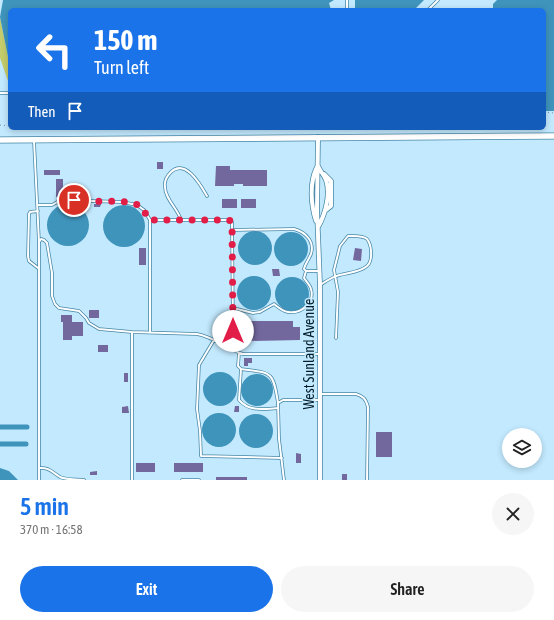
<!DOCTYPE html>
<html lang="en">
<head>
<meta charset="utf-8">
<style>
  body { margin:0; font-family:"Asap Condensed",sans-serif; background:#f6f6f6; color:#222; height:100vh; display:flex; flex-direction:column; font-size:15px; white-space:nowrap }
  * { box-sizing:border-box; margin:0 }
  p { font-size:13px; color:#767676 }
  .icon { flex:none; width:22px; height:22px; fill:none; stroke:currentColor; stroke-width:2; stroke-linecap:round; stroke-linejoin:round }
  .map { position:relative; height:480px; overflow:hidden }
  .sheet { display:flex; flex-direction:column; background:#fff; flex:1 }
  .sheet>* { flex:none }
  .hud { position:absolute; left:8px; top:8px; width:538px; height:122px; border-radius:6px; box-shadow:0 2px 6px #0003; background:#1a73e8; color:#fff; overflow:hidden }
  .tools { position:absolute; left:502px; top:428px; display:grid; gap:8px }
  .tools a { display:grid; place-items:center; width:40px; height:40px; border-radius:50%; background:#fff; box-shadow:0 2px 6px #0003; font-size:20px }
  .pin { position:absolute; display:grid; place-items:center; width:34px; height:34px; color:#fff; margin:-17px; border:2px solid #fff; border-radius:50%; box-shadow:0 1px 4px #0007 }
  .me { position:absolute; width:44px; margin:-22px; rotate:0deg; stroke-linejoin:round; filter:drop-shadow(0 0 3px #0008) }
  .turn { display:flex; align-items:center; gap:14px; height:84px; padding:0 20px; font-size:18px }
  .turn .icon { width:52px; height:52px; stroke-width:2.5 }
  .turn b { display:block; font-size:28px; line-height:34px }
  .then { display:flex; align-items:center; height:38px; padding:0 20px; background:#0003; gap:8px; font-size:15px }
  .round { display:grid; place-items:center; flex:none; width:42px; height:42px; border-radius:21px; background:#f6f6f6 }
  .summary { display:flex; align-items:center; justify-content:space-between; height:68px; padding:0 20px }
  h1 { font-size:24px; font-weight:600; line-height:30px; color:#1a73e8 }
  .primary-button { display:flex; gap:8px; margin-top:auto; padding:8px 20px }
  .primary-button a { flex:1; height:46px; border-radius:24px; background:#1a73e8; color:#fff; font-size:16px; font-weight:600; line-height:46px; text-align:center }
  .primary-button a+a { background:#f6f6f6; color:#222 }
  .map>svg:first-child { display:block }
  .green { fill:#c5cc6b }
  .water { fill:#3f94bc }
  .lines { fill:none; stroke-linecap:round; stroke-linejoin:round }
  .canal { stroke:#3f94bc; stroke-width:5 }
  .building { fill:#73689e }
  .lane-casing { stroke:#4586a6; stroke-width:3.5 }
  .street-casing { stroke:#4586a6; stroke-width:5.5 }
  .secondary-casing { stroke:#4586a6; stroke-width:7 }
  .path { stroke:#6e90a1; stroke-width:1; stroke-dasharray:1 3; stroke-linecap:butt }
  .lane { stroke:#fff; stroke-width:2 }
  .street { stroke:#fff; stroke-width:4 }
  .secondary { stroke:#fff; stroke-width:5.5 }
  .route { stroke:#e11d48; stroke-width:7; stroke-dasharray:0 12.6 }
  .labels { text-anchor:middle; stroke-width:3; stroke-linejoin:round; paint-order:stroke }
  .street-label { font-size:14px; fill:#021d2a; stroke:#c2e9fe }
</style>
</head>
<body>
<div class="map">
<svg width="554" height="480" viewBox="0 0 554 480">
  <rect width="100%" height="100%" fill="#c2e9fe"/>
  <path class="green" d="M0 17 10 67V82L8 81 0 58Z"/>
  <path class="water" d="M3 0H334L329 3 331 10H10V67L0 17Z
    M355 0H424L414 10H355Z
    M497 0H554V111H544V10H493V4Z
    M47 225a21 21 0 1 1 42 0a21 21 0 1 1-42 0Z
    M103 226a21 21 0 1 1 42 0a21 21 0 1 1-42 0Z
    M238 248a17 17 0 1 1 34 0a17 17 0 1 1-34 0Z
    M274 249a17 17 0 1 1 34 0a17 17 0 1 1-34 0Z
    M237 293a17 17 0 1 1 34 0a17 17 0 1 1-34 0Z
    M275 294a17 17 0 1 1 34 0a17 17 0 1 1-34 0Z
    M203 389a17 17 0 1 1 34 0a17 17 0 1 1-34 0Z
    M241 390a16 16 0 1 1 32 0a16 16 0 1 1-32 0Z
    M202 430a17 17 0 1 1 34 0a17 17 0 1 1-34 0Z
    M239 431a17 17 0 1 1 34 0a17 17 0 1 1-34 0Z
    M0 468 9 471 18 480H0Z"/>
  <g class="lines">
    <path class="canal" d="M0 427H27
      M0 444H26"/>
  </g>
  <path class="building" d="M157 162H163V169H157Z
    M216 166H230V170H267V186H243V184H234V186H215Z
    M44 170H60V175H44Z
    M56 179H63V197H56Z
    M222 199H237V208H222Z
    M241 199H256V208H241Z
    M94 204H101L100 207H94Z
    M139 248H146V265H139Z
    M355 248 362 249 361 261 353 260Z
    M272 269H279L280 276H273Z
    M89 310H99V318H89Z
    M61 315H72V322H83V336H72V340H63V322H61Z
    M248 321H293V327H300V340L248 341Z
    M242 324V329H236V325Z
    M98 345H108V352H98Z
    M244 358H252V363H248V366H244Z
    M124 373H128V382H124Z
    M128 406 129 413H122V407Z
    M235 406H239V412H234Z
    M376 432H392V457H376Z
    M296 453 301 454V463H296Z
    M136 463H155V472H136Z
    M174 463H203V472H174Z
    M97 471V475H90V472Z
    M342 474H347V480H342Z
    M216 477H247V480H216Z"/>
  <g class="lines">
    <defs>
      <path id="lane" d="M347 0V10
        M428 10 438 0
        M0 93H10
        M34 141 39 242
        M37 205H52L61 200 122 202 137 205 144 210 150 220
        M38 211 30 212 29 214 28 256 29 261 38 268
        M181 220C178 209 165 199 165 187 164 181 167 176 171 172 186 158 201 186 207 196
        M232 230 294 229C305 232 315 241 311 254 309 259 305 264 304 269L306 271H319
        M320 285C325 282 329 279 334 277 344 272 358 274 367 266 373 261 372 245 367 239 362 235 354 236 348 236L340 246 334 270 338 292 336 338
        M233 308 253 313 260 312 274 304C278 307 282 311 288 312 301 314 315 303 311 289 310 285 306 281 304 278L306 271
        M150 333V220H229L232 222 233 331 228 348
        M214 340 199 365 197 409 200 431 201 456 282 458
        M239 353 238 366 241 369C271 373 273 370 278 403
        M241 369 239 400C249 412 264 409 278 408
        M320 394H356C363 396 366 399 368 407L367 480
        M39 468C49 467 52 472 60 477 66 480 77 479 84 480
        M39 480V242L41 239 44 240 47 243 52 273V296L55 304 59 308 79 311 86 318 89 323 99 329 132 332 197 334C214 337 227 349 243 354H319
        M132 480V332
        M182 480H199
        M284 480 279 439 278 403 283 400H319"/>
      <path id="street" d="M318 137 317 210 320 285V480
        M318 166C320 171 324 175 326 180 331 194 325 215 318 227
        M324 174 331 181V206L326 210
        M316 221C311 205 309 183 317 167"/>
      <path id="secondary" d="M0 140 554 136"/>
    </defs>
    <use href="#lane" class="lane-casing"/>
    <use href="#street" class="street-casing"/>
    <use href="#secondary" class="secondary-casing"/>
    <path class="path" d="M544 112 554 113
      M0 125 10 126"/>
    <use href="#lane" class="lane"/>
    <use href="#street" class="street"/>
    <use href="#secondary" class="secondary"/>
  </g>
  <g class="lines">
    <path class="route" d="M74 200 78 201C91 202 127 199 138 205 143 208 146 215 150 220H229L232 222 233 331"/>
  </g>
  <g class="labels">
    <g class="street-label">
      <text transform="translate(309 354) rotate(-90)" y="5">West Sunland Avenue</text>
    </g>
  </g>
</svg>
<div class="tools">
<a><svg class="icon" aria-label="layers" viewBox="0 0 24 24"><path d="M12 4l9 5-9 5-9-5zM3 14l9 5 9-5"/></svg></a>
</div>
<div class="pin" style="left:74px;top:200px;background:#d93025"><svg class="icon" aria-label="arrive" viewBox="0 0 24 24"><path d="M6 21V4h12l-3 4 3 4H6"/></svg></div>
<svg class="me" style="left:233px;top:331px" viewBox="-20 -20 40 40"><circle r="19" fill="#fff"/><path d="M0-13L10 11 0 6-10 11z" fill="#e11d48"/></svg>
<div class="hud">
<div class="turn"><svg class="icon" aria-label="left" viewBox="0 0 24 24"><path d="M17 20v-9H6M10 6l-5 5 5 5"/></svg><div><b>150 m</b>Turn left</div></div>
<div class="then">Then<svg class="icon" aria-label="arrive" viewBox="0 0 24 24"><path d="M6 21V4h12l-3 4 3 4H6"/></svg></div>
</div>
</div>
<section class="sheet">
<div class="summary"><div><h1>5 min</h1><p>370 m · 16:58</p></div><a class="round"><svg class="icon" aria-label="close" viewBox="0 0 24 24"><path d="M6 6l12 12M18 6L6 18"/></svg></a></div>
<div class="primary-button"><a>Exit</a><a>Share</a></div>
</section>
</body>
</html>
